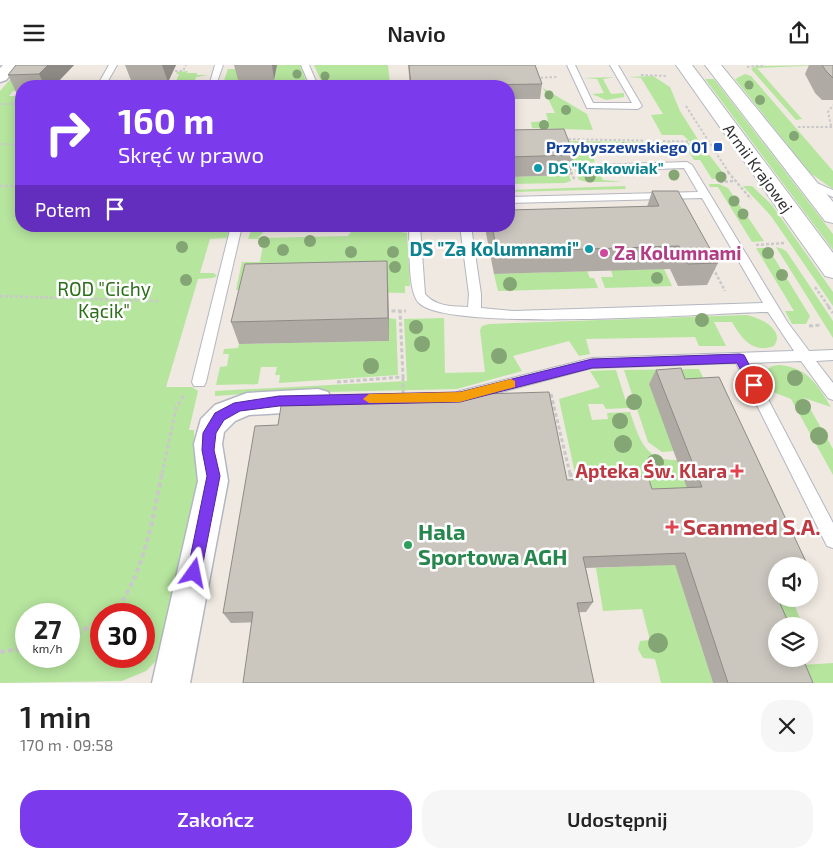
<!DOCTYPE html>
<html lang="pl">
<head>
<meta charset="utf-8">
<style>
  body { margin:0; font-family:"Exo 2",sans-serif; background:#f6f6f6; color:#222; height:100vh; display:flex; flex-direction:column; font-size:19px; white-space:nowrap }
  * { box-sizing:border-box; margin:0 }
  p { font-size:16px; color:#767676 }
  .icon { flex:none; width:28px; height:28px; fill:none; stroke:currentColor; stroke-width:2; stroke-linecap:round; stroke-linejoin:round }
  .map { position:relative; height:618px; overflow:hidden }
  .panel { display:flex; flex-direction:column; background:#fff; flex:1 }
  .panel>* { flex:none }
  .guide { position:absolute; left:15px; top:15px; width:500px; height:152px; border-radius:20px; box-shadow:0 2px 12px #0003; background:#7c3aed; color:#fff; overflow:hidden }
  .fabs { position:absolute; left:768px; top:492px; display:grid; gap:10px }
  .fabs a { display:grid; place-items:center; width:50px; height:50px; border-radius:50%; background:#fff; box-shadow:0 2px 12px #0003; font-size:25px }
  .speed { position:absolute; left:15px; top:538px; display:flex; gap:10px; font-size:25px; font-weight:700; text-align:center }
  .speed>* { display:grid; place-content:center; width:65px; height:65px; border-radius:50%; background:#fff; box-shadow:0 2px 12px #0003; line-height:1 }
  .speed small { font-size:12px; font-weight:400 }
  .speed .limit { border:8px solid #d22; background:#fff; color:#111 }
  .pin { position:absolute; display:grid; place-items:center; width:42px; height:42px; color:#fff; margin:-21px; border:2px solid #fff; border-radius:50%; box-shadow:0 1px 5px #0007 }
  .me { position:absolute; width:55px; margin:-28px; rotate:12deg; stroke-linejoin:round; filter:drop-shadow(0 0 4px #0008) }
  .turn { display:flex; align-items:center; gap:18px; height:105px; padding:0 20px; font-size:22px }
  .turn .icon { width:65px; height:65px; stroke-width:2.5 }
  .turn b { display:block; font-size:35px; line-height:42px }
  .then { display:flex; align-items:center; height:48px; padding:0 20px; background:#0003; gap:10px; font-size:19px }
  .round { display:grid; place-items:center; flex:none; width:52px; height:52px; border-radius:20px; background:#f6f6f6 }
  .summary { display:flex; align-items:center; justify-content:space-between; height:85px; padding:0 20px }
  h1 { font-size:30px; font-weight:600; line-height:38px }
  .cta { display:flex; gap:10px; margin-top:auto; padding:10px 20px }
  .cta a { flex:1; height:58px; border-radius:20px; background:#7c3aed; color:#fff; font-size:20px; font-weight:600; line-height:58px; text-align:center }
  .cta a+a { background:#f6f6f6; color:#222 }
  header { display:flex; justify-content:space-between; align-items:center; height:65px; padding:0 20px; background:#fff; font-size:22px; font-weight:600 }
  .map>svg:first-child { display:block }
  .green { fill:#b6e59e; fill-rule:evenodd }
  .lines { fill:none; stroke-linecap:round; stroke-linejoin:round }
  .lane-casing { stroke:#b4b7c1; stroke-width:2 }
  .street-casing { stroke:#b4b7c1; stroke-width:3 }
  .secondary-casing { stroke:#b4b7c1; stroke-width:2 }
  .path-far3 { stroke:#c9c9c9; stroke-width:2; stroke-dasharray:2.5 2; stroke-linecap:butt }
  .path-far2 { stroke:#c9c9c9; stroke-width:2.5; stroke-dasharray:3 2; stroke-linecap:butt }
  .path-far1 { stroke:#c9c9c9; stroke-width:3; stroke-dasharray:4 2.5; stroke-linecap:butt }
  .path { stroke:#c9c9c9; stroke-width:4; stroke-dasharray:5 3; stroke-linecap:butt }
  .lane { fill:#fff; fill-rule:evenodd }
  .street { fill:#fff; fill-rule:evenodd }
  .secondary { fill:#fff; fill-rule:evenodd }
  .tree { fill:#84a574 }
  .wall { fill:#afaba4 }
  .shaded-wall { fill:#8e8b86 }
  .building { fill:#cbc7bf; stroke:#8e8b86 }
  .route { fill:#7c3aed; stroke:#51269a }
  .slow { fill:#f59e0b }
  .transit-dot { fill:#1a4fb4; stroke:#fff; stroke-width:2 }
  .culture-dot { fill:#0f9aa8; stroke:#fff; stroke-width:2 }
  .hotel-dot { fill:#d1479c; stroke:#fff; stroke-width:2 }
  .health-dot { fill:#e0444e; stroke:#fff; stroke-width:2 }
  .leisure-dot { fill:#2e9e5b; stroke:#fff; stroke-width:2 }
  .labels { text-anchor:middle; stroke-width:5; stroke-linejoin:round; paint-order:stroke }
  .far-transit-label { font-size:16px; font-weight:bold; fill:#164399; stroke:#fff; text-anchor:end }
  .far-culture-label { font-size:16px; font-weight:bold; fill:#0d838f; stroke:#fff; text-anchor:start }
  .far-street-label { font-size:16px; fill:#2e2e2e; stroke:#fff }
  .culture-label { font-size:19px; font-weight:bold; fill:#0d838f; stroke:#fff; text-anchor:end }
  .hotel-label { font-size:19px; font-weight:bold; fill:#b23c85; stroke:#fff; text-anchor:start }
  .park-label { font-size:19px; fill:#2c6e1b; stroke:#fff }
  .health-label { font-size:19px; font-weight:bold; fill:#be3a42; stroke:#fff; text-anchor:end }
  .near-health-label { font-size:22px; font-weight:bold; fill:#be3a42; stroke:#fff; text-anchor:start }
  .near-leisure-label { font-size:22px; font-weight:bold; fill:#27864d; stroke:#fff; text-anchor:start }
</style>
</head>
<body>
<header><svg class="icon" aria-label="menu" viewBox="0 0 24 24"><path d="M4 6h16M4 12h16M4 18h16"/></svg>Navio<svg class="icon" aria-label="share" viewBox="0 0 24 24"><path d="M12 15V3M7 8l5-5 5 5M5 13v7h14v-7"/></svg></header>
<div class="map">
<svg width="833" height="618" viewBox="0 0 833 618">
  <rect width="100%" height="100%" fill="#efe9e1"/>
  <path class="green" d="M23 0 17 21 19 26H13L9 31H21V161H185L186 167 217 163V166L220 163H229L227 173 210 174 200 208H214L217 211 213 213 198 214 166 322H192L198 326 189 365H194L195 390 201 410 161 591 146 606 122 616 0 618V26ZM26 549H69V591H26ZM101 549H144V591H101Z
    M277 0H300L307 19 304 21H146H174L179 9H176L177 7 188 6 187 8H197V10H208L196 12 194 18H206L205 21H222L228 4H245L241 19 277 18 278 15H274Z
    M314 0H388L390 18 373 19 372 16 322 18Z
    M833 0 757 3 802 54 796 55 751 4 756 1Z
    M745 9 751 11 833 106V124L810 108 735 14Z
    M653 11 670 22 680 46 699 76H689L683 70H662L651 50 663 49 641 13 628 12Z
    M615 12 603 14 611 29 624 28V32L606 35 592 29 604 28 597 14 584 13Z
    M705 14H714L833 169V185Z
    M543 23 587 49 593 65 532 63 531 57 548 56 546 48H555Z
    M509 75 700 78 727 113 712 114 700 95H694L689 87 592 89 595 97 587 98 588 101H571L560 83Z
    M589 104 591 107H599L603 115 623 117H587L579 115 575 105Z
    M569 110 571 116 565 118 509 119V112Z
    M709 119H719L728 123 764 176 752 177 718 122H710Z
    M625 121 626 124 509 127V125Z
    M743 121H752L772 140 833 227V241L771 151Z
    M355 161H401V167L407 168 410 221H405V228L236 225 242 197H260L264 174H248L251 166 267 163 258 173 348 171Z
    M776 182 783 184 787 187 833 256V273Z
    M756 183H768L810 251 806 259H792L785 246H794Z
    M664 204 672 221 605 223 601 212H613L611 205Z
    M587 206 590 213H594L598 223 498 226 494 209Z
    M746 250C758 252 786 264 774 281 753 289 741 273 732 257H714L726 281H699L695 272 586 274 590 289 579 291 569 276 513 291 522 306 457 324 324 327V324L215 331V326L407 316 404 254 444 253 445 308 485 307 480 265 482 261 489 259Z
    M388 253 396 254 398 310 279 318 280 310H275L277 302H261L258 319 216 320 220 302 227 301 229 289H223L224 284 238 283 239 279 388 276Z
    M779 300C807 302 818 320 831 342L804 333 833 384V410L791 334 765 324 762 316 764 307 772 301Z
    M699 304 710 327 674 386 662 387 648 377 624 305Z
    M616 305 628 343 606 344 603 339H588L592 355 608 354 607 348 630 347C639 373 645 397 677 395L693 438 579 427 559 334 600 322 590 306Z
    M665 469 713 618H661L655 594 643 593 638 584 640 576 650 575 642 544 603 546 596 503 663 500Z
    M768 527H776V534H803L805 539H794L803 561H776Z
    M833 598V618H794L787 601Z"/>
  <g class="lines">
    <defs>
      <path id="lane" d="M109 0H117L105 21H97Z
        M215 0H223L216 20 209 21Z
        M301 0H309L318 21H310Z
        M567 0H575L593 38H632L610 0H618L642 41 638 44 587 43Z
        M687 97 692 100 788 258 809 286 833 285V295L816 296 833 318V335L828 333 801 296 749 298 833 458V483L827 481 736 298 592 303 460 338 455 336 453 332 455 328 460 326 592 293 794 286 768 247C714 248 448 268 419 238 407 226 410 179 409 161H420L425 229C436 242 452 241 468 242L469 229 460 161H471L481 229V243L514 246 763 238 702 133 509 138V132L698 127 684 103 595 106 590 103 595 100Z
        M805 113 833 125V132L801 118 800 116Z
        M231 161H242L206 317 204 321H194L192 317Z"/>
      <path id="street" d="M3 0H19L6 15 0 17V3Z
        M318 324 328 327 332 335 328 343 318 346 249 350 235 356 224 367 222 379 228 416 190 618H152L198 416 194 379 201 354 215 340 247 328Z"/>
      <path id="secondary" d="M676 0H692L833 188V213L825 211Z
        M705 0H721L833 137V158L825 156Z"/>
    </defs>
    <use href="#lane" class="lane-casing"/>
    <use href="#street" class="street-casing"/>
    <use href="#secondary" class="secondary-casing"/>
    <path class="path-far3" d="M747 2 765 0
      M175 6H183L186 0
      M641 10 667 11
      M536 13 557 12
      M273 21 276 20
      M332 21 400 19
      M0 39H21
      M686 41 729 108
      M831 61 828 47 833 40
      M798 62H833
      M564 74 708 77
      M0 79 21 80
      M570 103 572 108"/>
    <path class="path-far2" d="M571 107 575 116
      M728 107 751 134
      M720 117 734 116
      M0 121H21
      M756 180 785 178
      M713 203 725 226
      M815 222 829 242
      M0 231 159 236"/>
    <path class="path-far1" d="M828 241 833 248
      M385 246H400
      M809 261 821 260
      M403 312V333
      M337 317 403 312 400 246H406
      M551 329 570 409
      M162 409 176 343 185 329"/>
    <path class="path" d="M570 408 571 412
      M809 525 810 527
      M113 549C144 510 152 456 162 408
      M69 572 101 556
      M0 587 26 583"/>
    <use href="#lane" class="lane"/>
    <use href="#street" class="street"/>
    <use href="#secondary" class="secondary"/>
  </g>
  <g class="tree">
    <circle cx="297" cy="9" r="4.5"/>
    <circle cx="325" cy="11" r="4.5"/>
    <circle cx="749" cy="20" r="4.5"/>
    <circle cx="549" cy="30" r="4.5"/>
    <circle cx="760" cy="35" r="5"/>
    <circle cx="566" cy="45" r="5"/>
    <circle cx="544" cy="60" r="5"/>
    <circle cx="794" cy="71" r="5"/>
    <circle cx="697" cy="80" r="5"/>
    <circle cx="579" cy="82" r="5"/>
    <circle cx="598" cy="82" r="5"/>
    <circle cx="624" cy="82" r="5"/>
    <circle cx="670" cy="84" r="5"/>
    <circle cx="674" cy="110" r="5.5"/>
    <circle cx="590" cy="112" r="5.5"/>
    <circle cx="721" cy="112" r="5.5"/>
    <circle cx="734" cy="136" r="5.5"/>
    <circle cx="743" cy="149" r="5.5"/>
    <circle cx="310" cy="176" r="6"/>
    <circle cx="264" cy="177" r="6"/>
    <circle cx="182" cy="182" r="6"/>
    <circle cx="283" cy="185" r="6"/>
    <circle cx="351" cy="187" r="6"/>
    <circle cx="393" cy="187" r="6"/>
    <circle cx="768" cy="188" r="6"/>
    <circle cx="395" cy="202" r="6"/>
    <circle cx="782" cy="210" r="6"/>
    <circle cx="657" cy="213" r="6"/>
    <circle cx="186" cy="215" r="6"/>
    <circle cx="510" cy="219" r="7"/>
    <circle cx="702" cy="255" r="7"/>
    <circle cx="416" cy="262" r="7"/>
    <circle cx="422" cy="279" r="8"/>
    <circle cx="499" cy="291" r="8"/>
    <circle cx="371" cy="301" r="8"/>
    <circle cx="795" cy="313" r="8"/>
    <circle cx="634" cy="337" r="8"/>
    <circle cx="803" cy="342" r="8"/>
    <circle cx="620" cy="356" r="8"/>
    <circle cx="819" cy="371" r="9"/>
    <circle cx="623" cy="379" r="9"/>
    <circle cx="655" cy="398" r="9"/>
    <circle cx="658" cy="578" r="10"/>
  </g>
  <path class="wall" d="M16 0H74L54 21H21V29H17L8 10Z
    M125 0H176L168 17 132 18Z
    M234 0H277L274 15H238Z
    M408 0H535L542 19 540 34H509V21H410Z
    M809 0H833V35H822L815 28 805 9Z
    M509 65 574 90 570 110 509 112Z
    M652 126 718 198 707 220 678 221 670 204 494 209 486 168 487 161H509L647 142Z
    M388 219 389 276 239 279 231 257Z
    M656 305 685 314 776 501V527H775L813 618H713L675 500 586 503 593 537 586 547 231 558 223 548 567 415 652 424 687 423 649 319Z"/>
  <path class="shaded-wall" d="M48 0H74L54 21H45L39 9Z
    M162 0H176L168 17Z
    M272 0H277L274 15Z
    M387 196 388 219 389 276 388 253Z"/>
  <path class="building" d="M16 0H48L39 9 8 10Z
    M409 0H535L542 19 411 21Z
    M822 0H833V13L826 6Z
    M564 64 574 90 509 92V65Z
    M652 126H678L718 198 688 199 679 181 497 187 492 161H509V145L659 141Z
    M387 196 388 253 231 257 245 199Z
    M681 303 685 314 719 312 808 501H776V516L771 517 776 529V534H778L790 561H776V594H803L813 618H728L685 488 583 492 593 537 577 538 594 618H243L253 547 223 548 255 361 278 360 282 335 549 327 567 415 648 411 652 424 702 422 656 305Z
    M809 504 814 515H809Z"/>
  <path class="route" d="M740 289 744 290 760 320 758 323H750L737 298 592 303 460 337 279 341 240 346 224 355 216 368 214 385 220 411 201 508 199 513 194 515 189 513 187 508 207 411 202 385 203 368 215 348 234 338 279 331 460 327 592 294Z"/>
  <path class="slow" d="M511 314 515 316V322L460 337 369 338 363 334 369 329 460 327Z"/>
  <rect class="transit-dot" x="713" y="77" width="10" height="10" rx="2.5"/>
  <g class="culture-dot">
    <circle cx="538" cy="103" r="5"/>
    <circle cx="589" cy="184" r="5"/>
  </g>
  <circle class="hotel-dot" cx="604" cy="188" r="5"/>
  <g class="health-dot">
    <path d="M734.5 398.5h5v5h5v5h-5v5h-5v-5h-5v-5h5z"/>
    <path d="M669.5 454.5h5v5h5v5h-5v5h-5v-5h-5v-5h5z"/>
  </g>
  <circle class="leisure-dot" cx="408" cy="480" r="5"/>
  <g class="labels">
    <g class="far-transit-label">
      <text x="708" y="88">Przybyszewskiego 01</text>
    </g>
    <g class="far-culture-label">
      <text x="548" y="109">DS "Krakowiak"</text>
    </g>
    <g class="far-street-label">
      <text transform="translate(758 103) rotate(54)" y="6">Armii Krajowej</text>
    </g>
    <g class="culture-label">
      <text x="579" y="191">DS "Za Kolumnami"</text>
    </g>
    <g class="hotel-label">
      <text x="614" y="195">Za Kolumnami</text>
    </g>
    <g class="park-label">
      <text x="104" y="231">ROD "Cichy<tspan x="104" dy="22">Kącik"</tspan></text>
    </g>
    <g class="health-label">
      <text x="727" y="413">Apteka Św. Klara</text>
    </g>
    <g class="near-health-label">
      <text x="683" y="470">Scanmed S.A.</text>
    </g>
    <g class="near-leisure-label">
      <text x="418" y="475">Hala<tspan x="418" dy="25">Sportowa AGH</tspan></text>
    </g>
  </g>
</svg>
<div class="fabs">
<a><svg class="icon" aria-label="sound" viewBox="0 0 24 24"><path d="M4 9h4l5-4v14l-5-4H4zM17 9q2 3 0 6"/></svg></a>
<a><svg class="icon" aria-label="layers" viewBox="0 0 24 24"><path d="M12 4l9 5-9 5-9-5zM3 14l9 5 9-5"/></svg></a>
</div>
<div class="speed"><div>27<small>km/h</small></div><div class="limit">30</div></div>
<div class="pin" style="left:754px;top:320px;background:#d93025"><svg class="icon" aria-label="arrive" viewBox="0 0 24 24"><path d="M6 21V4h12l-3 4 3 4H6"/></svg></div>
<svg class="me" style="left:194px;top:508px" viewBox="-20 -20 40 40"><path d="M0-17L14 15 0 8-14 15z" fill="#7c3aed" stroke="#fff" stroke-width="4"/></svg>
<div class="guide">
<div class="turn"><svg class="icon" aria-label="right" viewBox="0 0 24 24"><path d="M7 20v-9h11M14 6l5 5-5 5"/></svg><div><b>160 m</b>Skręć w prawo</div></div>
<div class="then">Potem<svg class="icon" aria-label="arrive" viewBox="0 0 24 24"><path d="M6 21V4h12l-3 4 3 4H6"/></svg></div>
</div>
</div>
<section class="panel">
<div class="summary"><div><h1>1 min</h1><p>170 m · 09:58</p></div><a class="round"><svg class="icon" aria-label="close" viewBox="0 0 24 24"><path d="M6 6l12 12M18 6L6 18"/></svg></a></div>
<div class="cta"><a>Zakończ</a><a>Udostępnij</a></div>
</section>
</body>
</html>
